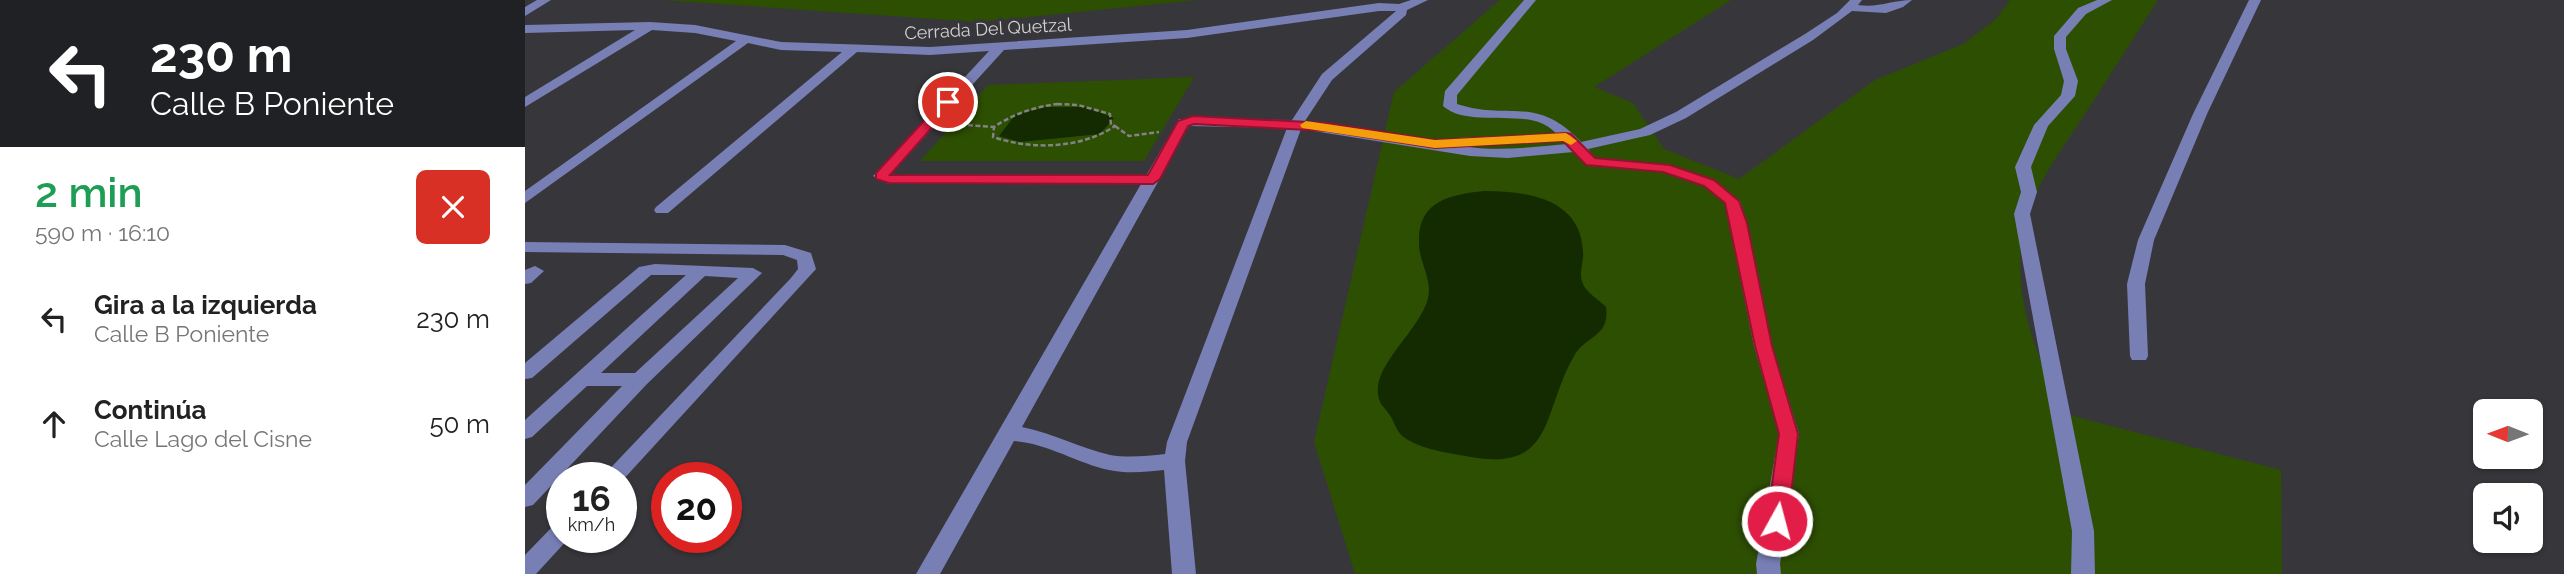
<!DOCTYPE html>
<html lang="es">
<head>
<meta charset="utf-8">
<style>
  body { margin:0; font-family:Raleway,sans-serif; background:#f6f6f6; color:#222; height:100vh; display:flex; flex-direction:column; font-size:26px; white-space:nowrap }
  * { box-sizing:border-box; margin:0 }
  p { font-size:23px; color:#767676 }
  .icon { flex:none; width:38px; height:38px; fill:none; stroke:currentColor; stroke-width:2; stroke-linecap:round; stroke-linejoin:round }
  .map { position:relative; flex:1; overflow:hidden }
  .sheet { display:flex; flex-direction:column; background:#fff; width:525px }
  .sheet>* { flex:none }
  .banner { background:#202124; color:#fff; overflow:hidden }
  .needle { width:46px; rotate:271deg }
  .fabs { position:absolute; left:1948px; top:399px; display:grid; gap:14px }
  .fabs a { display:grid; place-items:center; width:70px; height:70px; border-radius:10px; background:#fff; box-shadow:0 2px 5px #0004; font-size:35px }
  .speed { position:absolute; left:21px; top:462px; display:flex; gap:14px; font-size:35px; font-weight:700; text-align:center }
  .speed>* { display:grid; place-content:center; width:91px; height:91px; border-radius:50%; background:#fff; box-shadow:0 2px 5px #0004; line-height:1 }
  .speed small { font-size:18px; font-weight:400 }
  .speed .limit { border:10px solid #d22; background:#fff; color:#111 }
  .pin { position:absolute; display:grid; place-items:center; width:60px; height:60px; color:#fff; margin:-30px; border:4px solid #fff; border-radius:50%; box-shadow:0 2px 7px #0007 }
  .me { position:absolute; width:77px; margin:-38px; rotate:7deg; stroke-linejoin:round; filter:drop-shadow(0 0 5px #0008) }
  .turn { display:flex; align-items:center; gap:24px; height:147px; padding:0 35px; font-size:32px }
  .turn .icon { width:91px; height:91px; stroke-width:2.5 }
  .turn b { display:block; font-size:49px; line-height:60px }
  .round { display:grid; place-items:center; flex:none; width:74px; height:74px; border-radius:10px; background:#f6f6f6 }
  .summary { display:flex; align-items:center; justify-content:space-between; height:119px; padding:0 35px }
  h1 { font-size:42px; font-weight:600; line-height:52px; color:#1e9e55 }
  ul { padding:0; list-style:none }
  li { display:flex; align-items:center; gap:21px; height:105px; padding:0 35px }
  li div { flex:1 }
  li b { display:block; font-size:26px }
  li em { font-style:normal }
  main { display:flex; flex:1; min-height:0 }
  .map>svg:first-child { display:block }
  .green { fill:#2d4f02 }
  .water { fill:#142a00 }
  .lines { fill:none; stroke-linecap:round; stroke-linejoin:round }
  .path { stroke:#838386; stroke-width:2.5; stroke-dasharray:5 2.5; stroke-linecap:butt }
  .minor { fill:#787fb5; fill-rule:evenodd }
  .route { fill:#e11d48; stroke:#92132f; stroke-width:2 }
  .slow { fill:#f59e0b }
  .labels { text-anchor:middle; stroke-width:7; stroke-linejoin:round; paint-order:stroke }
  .far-street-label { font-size:18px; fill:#d2d2d4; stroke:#37373b }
</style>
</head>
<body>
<main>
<section class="sheet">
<div class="banner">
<div class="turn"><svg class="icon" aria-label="left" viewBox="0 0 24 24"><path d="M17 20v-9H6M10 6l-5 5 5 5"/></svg><div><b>230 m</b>Calle B Poniente</div></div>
</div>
<div class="summary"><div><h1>2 min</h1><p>590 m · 16:10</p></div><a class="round" style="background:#d93025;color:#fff"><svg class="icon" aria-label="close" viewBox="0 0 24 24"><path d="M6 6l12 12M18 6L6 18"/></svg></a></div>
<ul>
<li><svg class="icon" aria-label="left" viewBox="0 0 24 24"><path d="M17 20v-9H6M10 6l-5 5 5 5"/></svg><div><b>Gira a la izquierda</b><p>Calle B Poniente</p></div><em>230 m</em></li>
<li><svg class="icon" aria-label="ahead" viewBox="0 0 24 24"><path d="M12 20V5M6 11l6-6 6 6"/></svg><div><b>Continúa</b><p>Calle Lago del Cisne</p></div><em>50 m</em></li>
</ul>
</section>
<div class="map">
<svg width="2039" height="574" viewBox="0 0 2039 574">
  <rect width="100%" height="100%" fill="#37373b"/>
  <path class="green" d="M138 0H673L454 22Z
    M975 0H1206L1069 87 1108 103 1139 149 1214 179 1350 80 1438 44 1470 20 1485 0H1633C1608 39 1583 78 1558 117 1532 157 1500 197 1496 246 1490 306 1514 362 1540 414L1756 470 1757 574H830L789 442 869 92Z
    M669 77 619 161H395L463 85Z"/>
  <path class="water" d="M521 107H561L589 118 575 134 495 142 474 136 490 115Z
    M959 191C1001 191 1056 198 1058 252 1059 262 1053 273 1058 284 1061 292 1074 300 1081 307 1085 337 1061 335 1049 356 1016 413 1031 474 941 456 923 453 896 449 880 438 872 433 870 424 866 417 863 411 856 406 854 399 843 365 903 326 904 291 904 274 894 259 894 244 892 201 924 195 959 191Z"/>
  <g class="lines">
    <path class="path" d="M532 104 553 105 585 114 586 125 590 126C556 149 506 150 468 137L469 127C488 114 509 107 532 104Z
      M428 124 469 127
      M590 126 604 136 634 132"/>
    <path class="minor" d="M12 0H26L0 16V7Z
      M886 0H903L882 10 881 15 807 80 780 121 929 145V139L934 138 1025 134 1032 138 1025 142 937 146C972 152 1007 147 1042 144 1034 136 1026 127 1016 123 988 112 940 126 918 106L920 91 999 0H1011L932 95V104C984 121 1011 94 1056 142L1115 129 1151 112 1280 34 1312 13 1325 0H1337L1333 5C1353 8 1368 0 1387 0L1378 7 1361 13 1327 11 1288 40 1161 118 1125 135 1063 149 1070 158 1145 165 1189 180 1215 201 1222 223 1247 346 1274 434 1255 564 1256 574H1232L1231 564 1254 434 1229 346 1200 203 1179 186 1138 172 1066 166 1061 165 1049 152 983 158 945 156 776 129 662 442 660 461 671 574H647L639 470C621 472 602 474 584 470 552 463 522 443 489 441L415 574H391L616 184H364L348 176 351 173 464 51 405 55 332 52 143 213H131L129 210 131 207 317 52 256 50 223 43 0 203V191L211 41 170 33 127 30 0 107V97L110 30 0 33V25L125 22 170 25 256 42 405 47 662 30 854 3 874 4ZM854 11H871L797 74 767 120 654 119 622 174H366L479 50 662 38ZM664 126 762 128 642 442 640 454C622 456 603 458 585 455 555 448 528 433 497 427Z
      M1572 0H1587L1561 14 1541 37V49L1553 81 1550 96 1523 126 1506 167 1512 192 1505 214 1569 531 1570 574H1546L1547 531 1489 214 1496 192 1490 167 1509 125 1536 95 1539 81 1529 49V36L1553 8Z
      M1724 0H1736L1682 114 1629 240 1620 284 1623 356 1621 360H1607L1605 356 1602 284 1613 240 1668 114Z
      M0 242 260 245 286 253 291 269 96 482V478H76L266 278 273 269 272 260 258 255 0 252Z
      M130 264 228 268 237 273 122 384 8 505 0 507V485L97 386H62L7 437 0 439V420L161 275H126L7 378 0 379V363L114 267ZM180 276 213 278 110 373H76Z
      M10 266 19 271 6 283 0 284V270Z
      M37 522V537H45L11 574H0V555L29 525Z"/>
  </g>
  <path class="route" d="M423 98 429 102 427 105 365 175H623L653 121 668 116 802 123 910 140 1041 133 1046 134 1070 158 1145 165 1189 180 1214 201 1222 223 1247 346 1273 434 1263 521 1260 526 1252 529 1245 526 1242 521 1254 434 1230 346 1200 203 1179 186 1138 172 1061 165 1038 141 910 148 802 131 669 124 663 126 635 179 628 184 364 183 351 179V173L419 99Z"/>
  <path class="slow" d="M781 121 910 140 1041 133 1052 141 1046 145 1038 141 910 148 777 128 775 125Z"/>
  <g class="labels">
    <g class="far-street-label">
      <text transform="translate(463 29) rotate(-3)" y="6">Cerrada Del Quetzal</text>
    </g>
  </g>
</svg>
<div class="fabs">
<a><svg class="needle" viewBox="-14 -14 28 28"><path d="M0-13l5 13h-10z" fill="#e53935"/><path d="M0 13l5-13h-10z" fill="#767676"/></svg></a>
<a><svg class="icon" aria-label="sound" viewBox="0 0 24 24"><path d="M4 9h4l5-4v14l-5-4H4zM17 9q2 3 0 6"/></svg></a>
</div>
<div class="speed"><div>16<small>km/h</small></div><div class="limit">20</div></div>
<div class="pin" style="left:423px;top:102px;background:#d93025"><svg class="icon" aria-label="arrive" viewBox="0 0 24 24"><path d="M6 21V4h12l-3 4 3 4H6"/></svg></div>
<svg class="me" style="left:1252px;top:521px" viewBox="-20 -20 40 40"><circle r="17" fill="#e11d48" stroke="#fff" stroke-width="3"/><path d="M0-11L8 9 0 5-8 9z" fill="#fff"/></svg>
</div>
</main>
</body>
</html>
